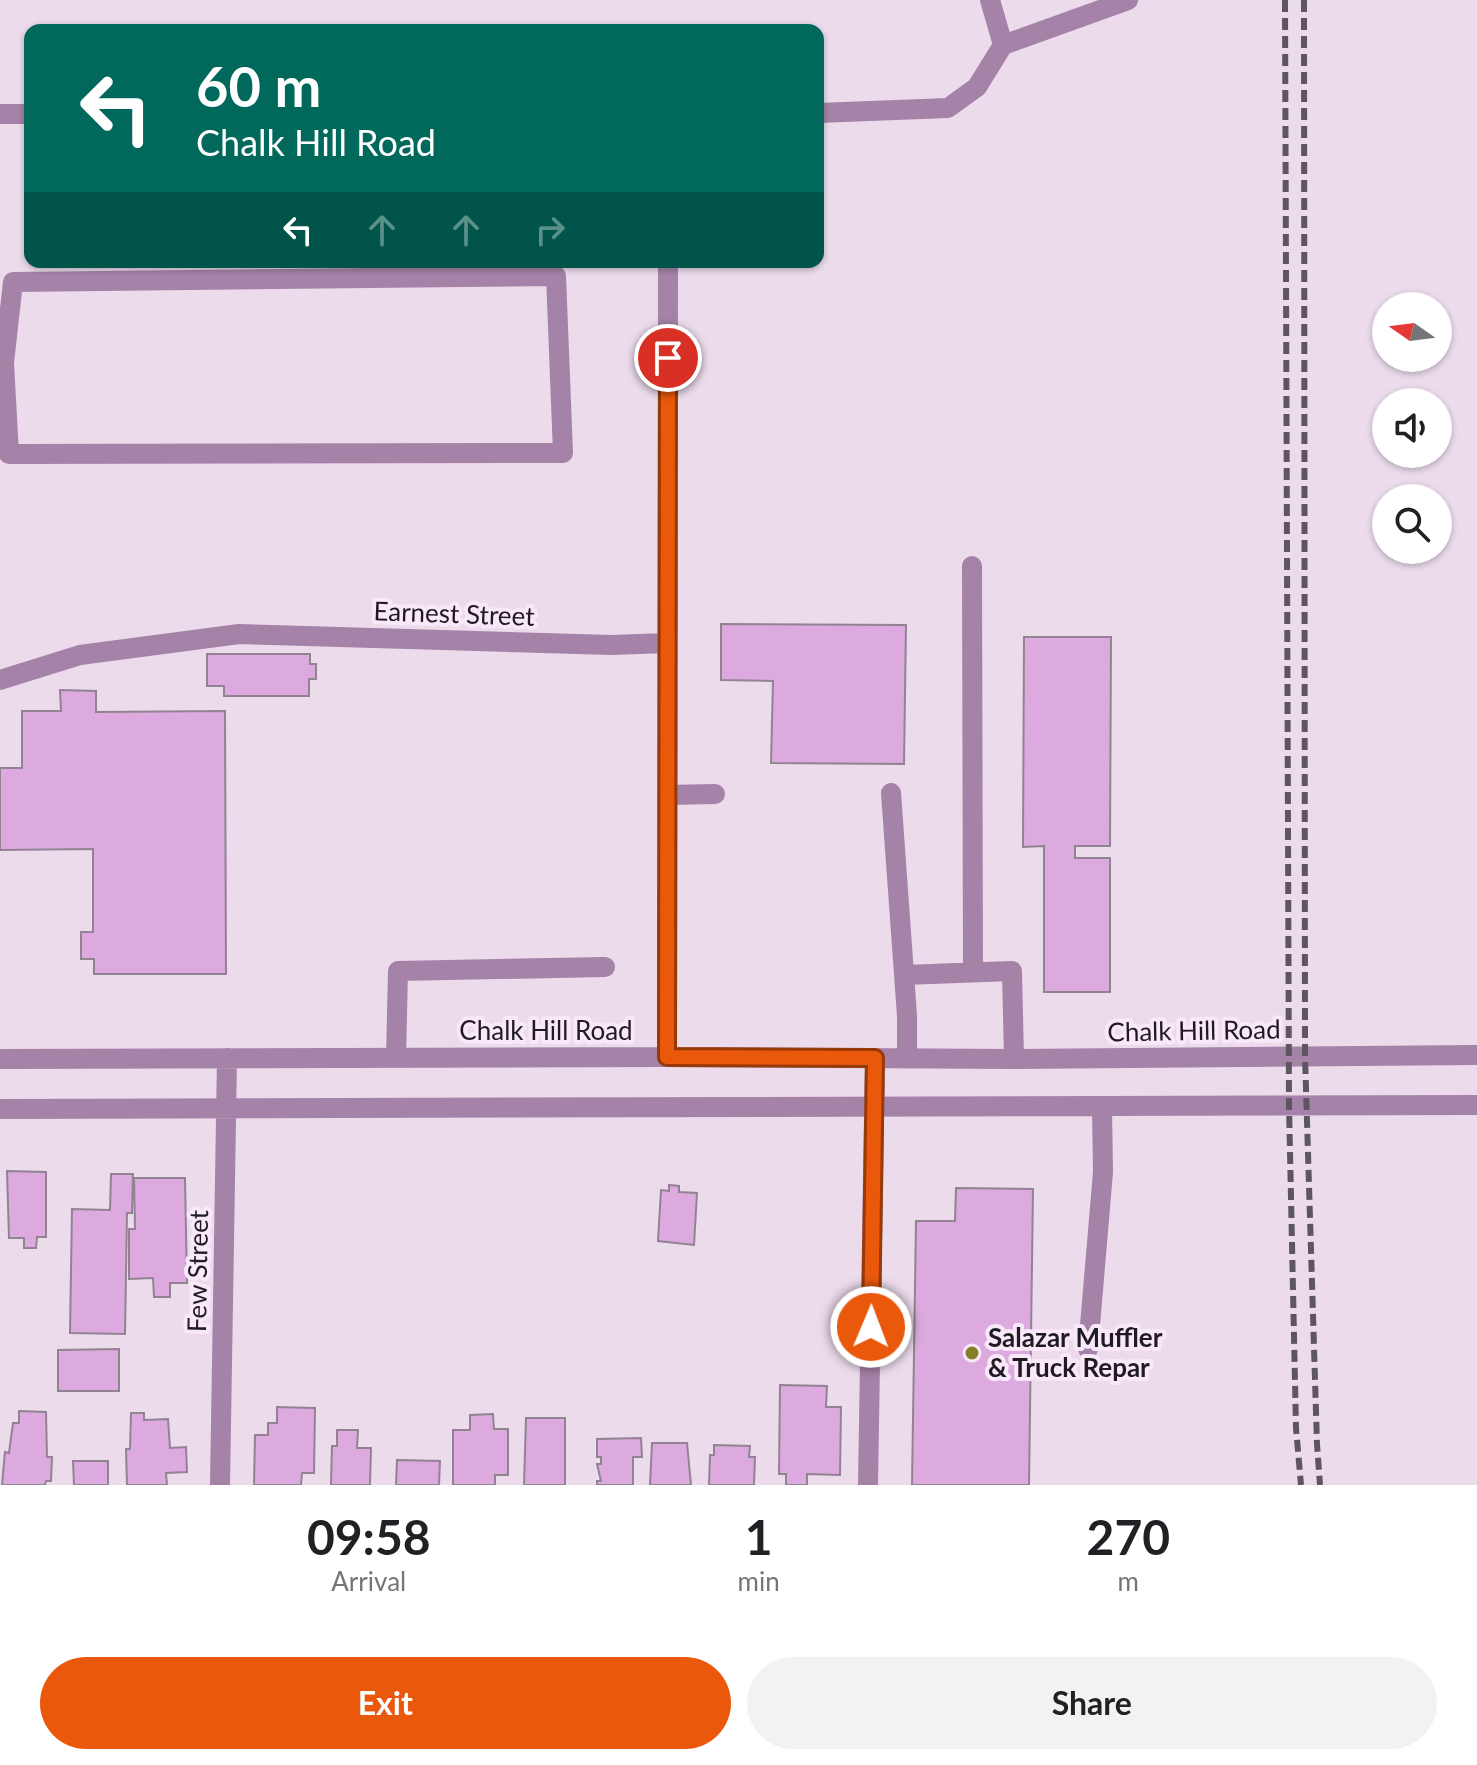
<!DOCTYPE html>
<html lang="en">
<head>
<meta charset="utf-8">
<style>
  body { margin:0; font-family:Lato,sans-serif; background:#f2f2f2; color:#202124; height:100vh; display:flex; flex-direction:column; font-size:30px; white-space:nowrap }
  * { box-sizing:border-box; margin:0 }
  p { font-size:26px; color:#757577 }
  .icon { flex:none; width:44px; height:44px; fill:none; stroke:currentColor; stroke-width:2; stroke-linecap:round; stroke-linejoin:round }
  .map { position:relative; height:1485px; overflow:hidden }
  .details { display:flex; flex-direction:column; background:#fff; flex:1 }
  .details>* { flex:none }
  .hud { position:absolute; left:24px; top:24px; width:800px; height:244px; border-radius:16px; box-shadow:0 2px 6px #0004; background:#00695c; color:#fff; overflow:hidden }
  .needle { width:52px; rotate:284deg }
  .fabs { position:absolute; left:1372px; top:292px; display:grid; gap:16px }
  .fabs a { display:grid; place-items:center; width:80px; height:80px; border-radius:50%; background:#fff; box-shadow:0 2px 6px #0004; font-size:40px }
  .pin { position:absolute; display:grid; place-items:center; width:68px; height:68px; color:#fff; margin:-34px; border:4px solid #fff; border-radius:50%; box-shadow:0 2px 8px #0007 }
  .me { position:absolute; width:88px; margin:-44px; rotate:1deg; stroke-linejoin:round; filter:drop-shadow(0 0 6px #0008) }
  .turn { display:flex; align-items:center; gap:28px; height:168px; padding:0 40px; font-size:36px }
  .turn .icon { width:104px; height:104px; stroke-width:2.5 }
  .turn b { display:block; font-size:56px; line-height:68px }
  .lanes { display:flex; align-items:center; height:76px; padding:0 40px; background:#0003; justify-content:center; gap:40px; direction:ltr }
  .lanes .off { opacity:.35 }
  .eta { display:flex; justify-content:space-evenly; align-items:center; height:136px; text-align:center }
  .eta b { font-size:48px; font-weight:700; line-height:56px }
  .primary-button { display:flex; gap:16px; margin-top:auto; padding:16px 40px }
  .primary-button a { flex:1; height:92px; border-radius:48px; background:#ea580c; color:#fff; font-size:32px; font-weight:700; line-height:92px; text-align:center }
  .primary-button a+a { background:#f2f2f2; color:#202124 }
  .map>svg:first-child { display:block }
  .building { fill:#dcaade; stroke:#928392; stroke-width:2 }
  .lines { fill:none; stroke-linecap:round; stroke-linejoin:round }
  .minor { stroke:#a582a7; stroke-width:20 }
  .rail { stroke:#5e565f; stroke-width:6; stroke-dasharray:12 6; stroke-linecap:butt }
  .route-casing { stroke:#983908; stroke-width:20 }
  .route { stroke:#ea580c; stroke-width:14 }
  .poi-dot { fill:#847f27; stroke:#f8e8f9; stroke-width:3 }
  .labels { text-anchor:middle; stroke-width:8; stroke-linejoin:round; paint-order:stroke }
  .street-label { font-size:26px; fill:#201b21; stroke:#f8e8f9 }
  .poi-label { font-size:26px; font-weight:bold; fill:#201b21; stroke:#f8e8f9; text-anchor:start }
</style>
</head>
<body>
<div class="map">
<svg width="1477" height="1485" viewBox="0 0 1477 1485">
  <rect width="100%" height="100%" fill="#ebdbeb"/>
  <path class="building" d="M721 624 906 625 904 764 771 763 773 681 721 680Z
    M1024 637H1111L1110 846H1075V858H1110V992H1044V846L1023 847Z
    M207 654H310V664H316V679H309V696H224V686H207Z
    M60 690 96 691V712L225 711 226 974H94V959H81V932H93V849L0 850V768H22V711H61Z
    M7 1171 46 1172V1237H37L36 1248H24V1238H9Z
    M111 1174H133L132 1213H127L125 1334 70 1333 72 1209 110 1210Z
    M134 1178H185L187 1283H170V1297H154L153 1278 129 1279V1229H135Z
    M669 1185 679 1186V1192L697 1193 694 1245 658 1241 661 1190 669 1191Z
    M956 1188 1033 1189 1029 1485H912L916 1221H955Z
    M119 1349V1391H58V1350Z
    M780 1385 827 1386 826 1407H841L840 1475 807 1474V1485H786V1474H779Z
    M277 1407 315 1408 314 1473H302L301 1485H254L255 1435H268V1423H277Z
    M19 1411 46 1412 47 1457H52L51 1481H46L45 1485H2L5 1452 9 1453 13 1423H19Z
    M131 1413H144V1420L168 1419 170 1448 186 1447 187 1472 166 1473 167 1485H127L126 1449H130Z
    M493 1414 494 1429H508V1475H495V1485H453V1430H470V1415Z
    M526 1418H565V1485H524Z
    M337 1430H358L357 1448H371L370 1485H331L332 1446H337Z
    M641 1438 642 1457H633V1485H597V1481H601L597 1464H601V1457H597V1439Z
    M652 1443H687L691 1485H650Z
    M714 1445 750 1446 749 1457H755L754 1485H709L710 1455H714Z
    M397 1460 440 1461 439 1485H396Z
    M73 1461H108V1485H74Z"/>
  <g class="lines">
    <path class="minor" d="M990 0 1003 45
      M818 113 948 108 977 87 1003 45 1128 0
      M0 114H30
      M556 276 563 453 9 454 4 363 13 282Z
      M972 566 973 972
      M0 680 80 655 239 634 611 645 667 643
      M891 793 907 1016V1058
      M667 795 715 794
      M904 975 1012 971 1014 1059
      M667 1057 668 262
      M396 1058 398 971 605 967
      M0 1059 667 1057 1014 1059 1477 1055
      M0 1109 1477 1105
      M1088 1349 1103 1172 1102 1108
      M220 1485 227 1058
      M868 1485 875 1058"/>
    <path class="rail" d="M1285 0 1289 1105 1296 1428 1301 1485
      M1304 0 1305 1056 1317 1444 1320 1485"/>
  </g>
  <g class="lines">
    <defs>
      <path id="route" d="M668 358 667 1057 875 1058 871 1327"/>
    </defs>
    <use href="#route" class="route-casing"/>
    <use href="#route" class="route"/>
  </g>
  <circle class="poi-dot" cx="972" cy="1353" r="8"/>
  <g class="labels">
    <g class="street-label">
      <text transform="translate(454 614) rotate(2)" y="9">Earnest Street</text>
      <text x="546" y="1040">Chalk Hill Road</text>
      <text transform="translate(1194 1031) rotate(-1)" y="9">Chalk Hill Road</text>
      <text transform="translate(198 1271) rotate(-89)" y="9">Few Street</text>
    </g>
    <g class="poi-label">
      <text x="988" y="1347">Salazar Muffler<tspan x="988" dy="30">&amp; Truck Repar</tspan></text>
    </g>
  </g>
</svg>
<div class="fabs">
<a><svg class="needle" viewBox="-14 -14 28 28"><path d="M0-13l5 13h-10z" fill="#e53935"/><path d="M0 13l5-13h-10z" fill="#757577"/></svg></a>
<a><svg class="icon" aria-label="sound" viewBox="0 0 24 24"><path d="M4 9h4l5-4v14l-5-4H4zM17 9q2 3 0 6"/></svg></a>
<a><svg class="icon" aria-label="search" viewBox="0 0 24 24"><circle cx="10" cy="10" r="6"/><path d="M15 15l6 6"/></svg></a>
</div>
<div class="pin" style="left:668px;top:358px;background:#d93025"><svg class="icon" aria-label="arrive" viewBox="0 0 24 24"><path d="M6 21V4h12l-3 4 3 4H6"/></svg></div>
<svg class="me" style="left:871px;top:1327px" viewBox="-20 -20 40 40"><circle r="17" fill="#ea580c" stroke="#fff" stroke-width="3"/><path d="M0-11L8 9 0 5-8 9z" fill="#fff"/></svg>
<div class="hud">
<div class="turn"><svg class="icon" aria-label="left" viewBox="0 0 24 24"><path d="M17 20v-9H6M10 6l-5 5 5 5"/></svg><div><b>60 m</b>Chalk Hill Road</div></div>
<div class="lanes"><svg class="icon" aria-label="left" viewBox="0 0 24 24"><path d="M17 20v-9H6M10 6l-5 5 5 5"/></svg><svg class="icon off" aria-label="ahead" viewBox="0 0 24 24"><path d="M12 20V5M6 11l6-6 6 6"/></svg><svg class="icon off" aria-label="ahead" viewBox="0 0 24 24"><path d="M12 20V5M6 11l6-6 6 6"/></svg><svg class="icon off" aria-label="right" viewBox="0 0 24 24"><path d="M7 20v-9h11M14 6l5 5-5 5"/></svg></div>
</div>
</div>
<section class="details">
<div class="eta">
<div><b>09:58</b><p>Arrival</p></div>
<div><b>1</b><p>min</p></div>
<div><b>270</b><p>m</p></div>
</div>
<div class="primary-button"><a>Exit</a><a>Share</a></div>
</section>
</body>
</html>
